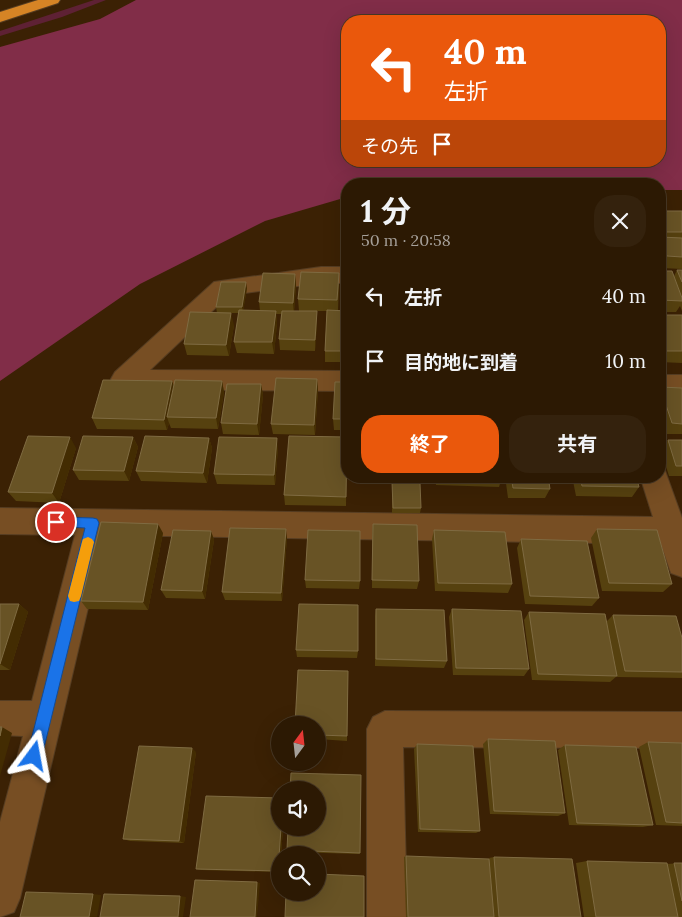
<!DOCTYPE html>
<html lang="ja">
<head>
<meta charset="utf-8">
<style>
  body { margin:0; font-family:Lora,"Noto Sans JP",serif; background:#34220d; color:#f1f3f6; height:100vh; display:flex; flex-direction:column; font-size:19px; white-space:nowrap }
  * { box-sizing:border-box; margin:0 }
  p { font-size:16px; color:#a6a09a }
  .icon { flex:none; width:28px; height:28px; fill:none; stroke:currentColor; stroke-width:2; stroke-linecap:round; stroke-linejoin:round }
  .map { position:relative; flex:1; overflow:hidden }
  .drawer { position:absolute; left:341px; top:178px; width:325px; height:305px; display:flex; flex-direction:column; background:#2c1903; border-radius:20px; box-shadow:0 5px 20px #0002,0 0 0 1px #483825 }
  .drawer>* { flex:none }
  .guide { position:absolute; left:341px; top:15px; width:325px; height:152px; border-radius:20px; box-shadow:0 5px 20px #0002,0 0 0 1px #483825; background:#ea580c; color:#fff; overflow:hidden }
  .needle { width:32px; rotate:15deg }
  .controls { position:absolute; left:271px; top:716px; display:grid; gap:10px }
  .controls a { display:grid; place-items:center; width:55px; height:55px; border-radius:50%; background:#2c1903; box-shadow:0 5px 20px #0002,0 0 0 1px #483825; font-size:25px }
  .pin { position:absolute; display:grid; place-items:center; width:42px; height:42px; color:#fff; margin:-21px; border:2px solid #fff; border-radius:50%; box-shadow:0 1px 5px #0007 }
  .me { position:absolute; width:55px; margin:-28px; rotate:13deg; stroke-linejoin:round; filter:drop-shadow(0 0 4px #0008) }
  .turn { display:flex; align-items:center; gap:18px; height:105px; padding:0 20px; font-size:22px }
  .turn .icon { width:65px; height:65px; stroke-width:2.5 }
  .turn b { display:block; font-size:35px; line-height:42px }
  .then { display:flex; align-items:center; height:48px; padding:0 20px; background:#0003; gap:10px; font-size:19px }
  .round { display:grid; place-items:center; flex:none; width:52px; height:52px; border-radius:20px; background:#34220d }
  .head { display:flex; align-items:center; justify-content:space-between; height:85px; padding:0 20px }
  h1 { font-size:30px; font-weight:700; line-height:38px }
  .primary-button { display:flex; gap:10px; margin-top:auto; padding:10px 20px }
  .primary-button a { flex:1; height:58px; border-radius:20px; background:#ea580c; color:#fff; font-size:20px; font-weight:700; line-height:58px; text-align:center }
  .primary-button a+a { background:#34220d; color:#f1f3f6 }
  ul { padding:0; list-style:none }
  li { display:flex; align-items:center; gap:15px; height:65px; padding:0 20px }
  li div { flex:1 }
  li b { display:block; font-size:19px }
  li em { font-style:normal }
  .map>svg:first-child { display:block }
  .green { fill:#5e2134 }
  .forest { fill:#812d48; fill-rule:evenodd }
  .lines { fill:none; stroke-linecap:round; stroke-linejoin:round }
  .street-casing { stroke:#563d22; stroke-width:2 }
  .highway-casing { stroke:#563d22; stroke-width:2 }
  .street { fill:#774e23; fill-rule:evenodd }
  .highway { fill:#d68425; fill-rule:evenodd }
  .wall { fill:#56410f }
  .shaded-wall { fill:#432c02 }
  .building { fill:#685325; stroke:#7f6b42 }
  .route { fill:#1a73e8; stroke:#114b97 }
  .slow { fill:#f59e0b }
</style>
</head>
<body>
<div class="map">
<svg width="682" height="917" viewBox="0 0 682 917">
  <rect width="100%" height="100%" fill="#3b2104"/>
  <path class="green" d="M94 0H106L62 17 0 36V31Z"/>
  <path class="forest" d="M136 0H682V190H660V184H467L453 181 434 184H348L347 197 265 221 140 284 0 381V47L100 19ZM348 21H660V161H348Z"/>
  <g class="lines">
    <defs>
      <path id="street" d="M321 267H348V283H321L229 295 150 370 348 371V391L124 389 115 386 111 379 115 372 214 282Z
        M660 375H682V395H660Z
        M660 466 664 468 682 518V577L671 573 661 544 105 535 20 898 14 912 0 917V822L23 736 0 735V701H32L75 535 0 534V508L653 517 640 476H660Z
        M385 711 682 712V748L403 747 407 917H367V729L373 717Z"/>
      <path id="highway" d="M38 0H60L58 3 0 22V12Z"/>
    </defs>
    <use href="#street" class="street-casing"/>
    <use href="#highway" class="highway-casing"/>
    <use href="#street" class="street"/>
    <use href="#highway" class="highway"/>
  </g>
  <path class="wall" d="M660 211H682V269L661 268 660 266Z
    M677 270H682V311L680 306 676 312H660V271L674 276Z
    M295 274 296 285 294 311 317 323 315 351 280 350 279 339 281 314H276L277 323 274 354 237 353 234 342 239 313H217L216 307 247 288 243 310 260 311 259 302Z
    M339 284 338 311H348V362H325V351L327 311H299L298 299Z
    M660 315H682V363L660 362Z
    M234 325 229 356 187 355 184 344Z
    M317 379 318 390 315 435 273 434 271 424Z
    M172 381 174 386 222 381 224 392 218 429 171 428 169 423 167 430 97 429 92 418Z
    M348 382V430H334L333 419Z
    M261 384 263 395 259 435 223 434 221 423Z
    M660 387 682 388V434H665L660 419Z
    M133 437 138 447 129 481 79 480 73 470Z
    M347 437 346 506 285 505 284 495Z
    M209 438 212 448 207 483 141 481 136 471Z
    M668 440H682V476H669L661 450Z
    M76 448 59 503 16 501 8 492Z
    M278 448 275 485 217 484 214 474Z
    M358 476H421L420 481 358 480Z
    M435 476H502V477L499 487 436 485Z
    M505 476H566L564 480H549L550 489 545 498H508Z
    M572 476H636L639 487 632 497 576 496Z
    M392 482 421 508 420 513H392Z
    M373 524 419 581 417 589 372 588V534Z
    M597 529 672 584 663 592 602 591 591 538Z
    M434 530 512 584 508 593 435 591 432 539Z
    M211 531 214 540 205 599 166 598 161 590Z
    M163 533 148 610 87 609 81 601Z
    M287 538 282 601 225 600 222 592Z
    M521 539 599 598 592 606 525 604 517 548Z
    M305 580 360 581 359 589 306 588Z
    M0 604H19L28 612 10 670H0Z
    M376 609 447 661 444 668 375 666V616Z
    M452 609 529 669 524 676 453 675 449 617Z
    M529 612 606 622 613 615 682 638V678L617 677V676L610 682 532 680 524 620Z
    M296 650 358 651 357 658 297 657Z
    M348 671 347 741 318 739V725Z
    M488 739 565 813 558 816 490 814 483 744Z
    M648 742 682 743V826L656 825 639 747Z
    M417 744 480 831 476 833 418 832 414 749Z
    M565 745 653 825 643 827 569 825 558 750Z
    M196 752 184 843 130 841 123 839Z
    M280 828H283L281 855H280V872L201 870 196 869Z
    M287 850 360 853 359 854 289 852Z
    M406 856 491 883 489 858 494 857 581 917H406L404 857Z
    M587 861 667 864 682 863V917H584L576 863Z"/>
  <path class="shaded-wall" d="M295 274 296 285 294 315 293 303Z
    M246 282 247 288 243 313 242 307Z
    M276 311 277 323 274 354 272 342Z
    M317 311V323L315 351V340Z
    M231 313 234 325 229 356 226 345Z
    M317 379 318 390 315 435 314 425Z
    M172 381 176 392 167 417 169 423 167 430 164 420Z
    M222 381 224 392 218 429 216 418Z
    M261 384 263 395 259 435 257 424Z
    M70 437 76 448 59 503 52 493Z
    M133 437 138 447 129 481 124 471Z
    M209 438 212 448 207 483 203 473Z
    M277 438 278 448 275 485 274 475Z
    M158 524 163 533 148 610 143 602Z
    M286 529 287 538 282 601 281 593Z
    M211 531 214 540 205 599 202 591Z
    M19 604 28 612 10 670 0 664Z
    M2 727 12 733 0 776V736Z
    M192 748 196 752 184 843 179 841Z
    M281 828H283L281 855H280V872L278 871Z
    M257 882 260 883 257 917H255Z
    M93 894 101 895 97 917H89Z
    M180 896 186 897 183 917H178Z"/>
  <path class="building" d="M660 211H682V232H660Z
    M660 237 682 238V257L667 256Z
    M677 270H682V282Z
    M660 271H672L682 298V301L660 300Z
    M301 272 339 273 337 300 298 299Z
    M263 273 295 274 293 303 259 302Z
    M221 282H246L242 307H216Z
    M239 310 276 311 272 342H234Z
    M327 310 348 311V351H325Z
    M282 311H317L315 340 279 339Z
    M190 312 231 313 226 345 184 344Z
    M660 315H682V351H661L660 349Z
    M276 378 317 379 314 425 271 424Z
    M103 380 172 381 164 420 92 418Z
    M175 380 222 381 216 418 167 417Z
    M335 382H348V419H333Z
    M227 384H261L257 424 221 423Z
    M660 387 682 388V424L672 423Z
    M28 436 70 437 52 493 8 492Z
    M83 436 133 437 124 471 73 470Z
    M145 436 209 438 203 473 136 471Z
    M289 436 347 437 346 497 284 495Z
    M219 437 277 438 274 475 214 474Z
    M668 440H682V466H676Z
    M511 476H548L550 489 513 488Z
    M580 476H636L639 487 582 486Z
    M392 482 420 483 421 508H393Z
    M101 522 158 524 143 602 81 601Z
    M373 524 417 525 419 581 372 580Z
    M230 528 286 529 281 593 222 592Z
    M597 529 657 530 672 584 609 583Z
    M173 530 211 531 202 591 161 590Z
    M308 530 360 531V581L305 580Z
    M434 530 505 532 512 584 438 583Z
    M521 539 587 541 599 598 530 596Z
    M0 604H19L0 664Z
    M299 604 358 605V651L296 650Z
    M376 609 444 610 447 661 376 659Z
    M452 609 521 611 529 669 456 668Z
    M529 612 605 614 617 676 538 674Z
    M613 615 676 616 682 638V672L625 671Z
    M298 670 348 671 347 736 318 735V725H295Z
    M0 727H2L0 736Z
    M488 739 555 741 565 813 494 811Z
    M648 742 682 743V823L666 822Z
    M417 744 473 746 480 831 420 829Z
    M565 745 636 747 653 825 577 823Z
    M139 746 192 748 179 841 123 839Z
    M291 773 361 775 360 853 287 850 288 828H318V790H290Z
    M206 796 280 798V828H281L278 871 196 869Z
    M406 856 489 859 494 917H408Z
    M494 857 572 859 581 917H499Z
    M587 861 667 863 678 917H596Z
    M674 863H682V901Z
    M318 874 364 876V917H285L286 892H318Z
    M195 880 257 882 255 917H190Z
    M26 892 93 894 89 917H20Z
    M104 894 180 896 178 917H100Z"/>
  <path class="route" d="M56 517 93 518 97 519 99 523 42 756 39 762 34 764 29 762 27 756 85 528 51 526 50 522 51 518Z"/>
  <path class="slow" d="M88 537 92 539 94 542 81 596 79 601 74 602 70 601 68 596 82 542 83 539Z"/>
</svg>
<div class="controls">
<a><svg class="needle" viewBox="-14 -14 28 28"><path d="M0-13l5 13h-10z" fill="#e53935"/><path d="M0 13l5-13h-10z" fill="#a6a09a"/></svg></a>
<a><svg class="icon" aria-label="sound" viewBox="0 0 24 24"><path d="M4 9h4l5-4v14l-5-4H4zM17 9q2 3 0 6"/></svg></a>
<a><svg class="icon" aria-label="search" viewBox="0 0 24 24"><circle cx="10" cy="10" r="6"/><path d="M15 15l6 6"/></svg></a>
</div>
<div class="pin" style="left:56px;top:522px;background:#d93025"><svg class="icon" aria-label="arrive" viewBox="0 0 24 24"><path d="M6 21V4h12l-3 4 3 4H6"/></svg></div>
<svg class="me" style="left:34px;top:756px" viewBox="-20 -20 40 40"><path d="M0-17L14 15 0 8-14 15z" fill="#1a73e8" stroke="#fff" stroke-width="4"/></svg>
<div class="guide">
<div class="turn"><svg class="icon" aria-label="left" viewBox="0 0 24 24"><path d="M17 20v-9H6M10 6l-5 5 5 5"/></svg><div><b>40 m</b>左折</div></div>
<div class="then">その先<svg class="icon" aria-label="arrive" viewBox="0 0 24 24"><path d="M6 21V4h12l-3 4 3 4H6"/></svg></div>
</div>
<section class="drawer">
<div class="head"><div><h1>1 分</h1><p>50 m · 20:58</p></div><a class="round"><svg class="icon" aria-label="close" viewBox="0 0 24 24"><path d="M6 6l12 12M18 6L6 18"/></svg></a></div>
<ul>
<li><svg class="icon" aria-label="left" viewBox="0 0 24 24"><path d="M17 20v-9H6M10 6l-5 5 5 5"/></svg><div><b>左折</b></div><em>40 m</em></li>
<li><svg class="icon" aria-label="arrive" viewBox="0 0 24 24"><path d="M6 21V4h12l-3 4 3 4H6"/></svg><div><b>目的地に到着</b></div><em>10 m</em></li>
</ul>
<div class="primary-button"><a>終了</a><a>共有</a></div>
</section>
</div>
</body>
</html>
